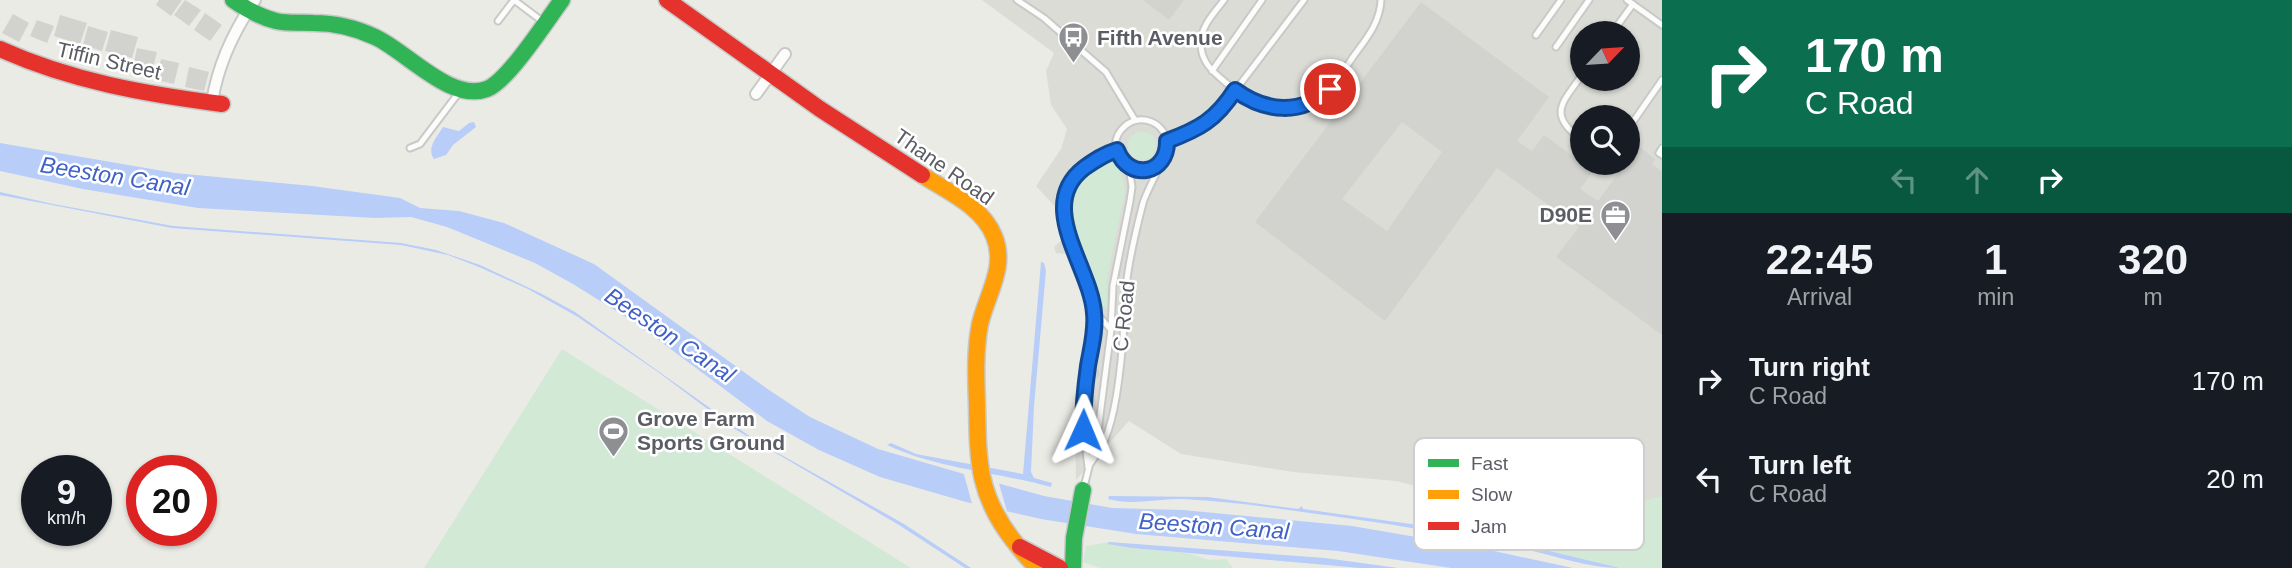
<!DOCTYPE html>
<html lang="en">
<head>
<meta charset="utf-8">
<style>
  body { margin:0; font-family:Arial,sans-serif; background:#20242c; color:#f1f3f6; height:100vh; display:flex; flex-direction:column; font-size:26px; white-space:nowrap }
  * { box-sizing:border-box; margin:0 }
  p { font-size:23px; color:#9ea1a6 }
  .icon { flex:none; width:38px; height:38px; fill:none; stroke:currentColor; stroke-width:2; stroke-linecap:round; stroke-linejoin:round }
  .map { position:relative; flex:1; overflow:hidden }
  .drawer { display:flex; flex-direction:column; background:#171b24; width:630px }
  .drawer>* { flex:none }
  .guide { background:#0b6e4f; color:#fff; overflow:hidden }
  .needle { width:46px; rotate:65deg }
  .controls { position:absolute; left:1570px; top:21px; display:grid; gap:14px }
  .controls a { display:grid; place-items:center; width:70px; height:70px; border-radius:50%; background:#171b24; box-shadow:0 2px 5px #0004; font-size:35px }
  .speed { position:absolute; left:21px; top:455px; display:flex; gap:14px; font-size:35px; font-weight:700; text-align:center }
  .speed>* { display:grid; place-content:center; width:91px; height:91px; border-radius:50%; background:#171b24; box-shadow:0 2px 5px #0004; line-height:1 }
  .speed small { font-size:18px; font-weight:400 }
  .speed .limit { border:10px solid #d22; background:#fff; color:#111 }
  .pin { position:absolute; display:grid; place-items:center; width:60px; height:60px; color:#fff; margin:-30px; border:4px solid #fff; border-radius:50%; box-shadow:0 2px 7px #0007 }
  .me { position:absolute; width:77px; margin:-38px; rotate:1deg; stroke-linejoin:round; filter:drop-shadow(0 0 5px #0008) }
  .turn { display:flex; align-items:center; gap:24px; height:147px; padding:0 28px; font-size:32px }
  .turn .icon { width:91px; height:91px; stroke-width:2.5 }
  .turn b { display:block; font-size:49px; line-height:60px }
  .lanes { display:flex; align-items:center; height:66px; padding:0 28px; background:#0003; justify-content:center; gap:35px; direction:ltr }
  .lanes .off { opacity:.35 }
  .eta { display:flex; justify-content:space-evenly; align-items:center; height:119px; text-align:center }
  .eta b { font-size:42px; font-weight:800; line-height:49px }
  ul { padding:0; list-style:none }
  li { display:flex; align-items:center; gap:21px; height:98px; padding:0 28px }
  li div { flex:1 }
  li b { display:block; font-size:26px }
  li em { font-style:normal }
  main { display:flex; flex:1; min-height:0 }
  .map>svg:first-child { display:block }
  .industrial { fill:#dcdcd7; fill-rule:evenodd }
  .green { fill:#d2e9d6 }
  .water { fill:#b8cdf8 }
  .pier { fill:#ebebe6 }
  .building { fill:#d2d2ce; fill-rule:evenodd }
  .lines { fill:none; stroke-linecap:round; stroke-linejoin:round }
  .lane-casing { stroke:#c8c9c8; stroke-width:9 }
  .street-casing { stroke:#c8c9c8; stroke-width:14 }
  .fast-casing { stroke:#c7c8c8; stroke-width:19 }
  .slow-casing { stroke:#c7c8c8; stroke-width:19 }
  .jam-casing { stroke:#c7c8c8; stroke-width:19 }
  .lane { stroke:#fcfcfb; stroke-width:5 }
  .street { stroke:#fcfcfb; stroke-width:10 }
  .fast { stroke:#30b455; stroke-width:16 }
  .slow { stroke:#ff9f0a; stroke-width:16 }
  .jam { stroke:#e5322d; stroke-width:16 }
  .route-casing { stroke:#114b97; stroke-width:18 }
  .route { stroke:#1a73e8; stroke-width:12 }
  .labels { text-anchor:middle; stroke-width:5; stroke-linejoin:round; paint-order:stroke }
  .poi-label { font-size:21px; font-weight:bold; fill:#5b5d64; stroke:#fff; text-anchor:start }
  .street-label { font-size:21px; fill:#5b5d64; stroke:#fff }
  .water-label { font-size:23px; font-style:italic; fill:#4062c7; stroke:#fff }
  .key { fill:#fff; stroke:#ceced0; stroke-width:2 }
  .key-label { font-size:19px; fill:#5b5d64 }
</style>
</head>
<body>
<main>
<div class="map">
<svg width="1662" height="568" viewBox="0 0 1662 568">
  <rect width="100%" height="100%" fill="#ebebe6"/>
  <path class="industrial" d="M982 0H1662V521L1472 500 1396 481 1293 472 1181 454 1129 421 1076 480 1075 408 1088 334V311L1069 254 1056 253 1054 247 1062 240 1057 209 1036 186 1061 149 1067 129 1051 105 1046 71 1054 53ZM1582 33H1628V79H1582ZM1582 117H1628V163H1582Z"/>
  <path class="green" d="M1128 146a14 14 0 1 1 28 0a14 14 0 1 1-28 0Z
    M1111 157 1122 175 1125 191 1107 278V308L1098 309C1091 270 1043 202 1087 171 1094 166 1103 162 1111 157Z
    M562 349 911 568H424Z
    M1499 447C1536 448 1541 480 1567 496 1593 512 1635 504 1662 496V568H1620L1499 540 1457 514 1448 502 1451 484 1454 479 1490 449Z
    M1109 542 1132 548 1188 553 1209 560 1226 559 1233 568H1100L1083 562 1086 546Z"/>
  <path class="water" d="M474 122 476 127 453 145 446 155 434 159C426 148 437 137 443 127L459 131 469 123Z
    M0 143 175 173 312 186 400 198 420 208 459 211 504 223 594 264 769 390 810 417 878 449 964 474 1044 496 1112 508 1183 510 1352 526 1480 548 1573 568H1451L1338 551 1136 534 1041 519 966 502 880 477 819 450 767 421 637 324 573 284 535 263 447 227 411 217 375 218 198 208 83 189 0 171Z
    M0 192 53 204 173 226 401 243 436 250 480 265 540 293 575 312 755 440 904 524 971 568H965L899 525 733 428 658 372 578 317 528 289 479 267 448 255 401 245 172 228 0 195Z
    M1041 262 1044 263 1046 271 1034 406 1031 472 1034 478 1052 483 1051 487C997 472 938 469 887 445L891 443 916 454 1023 474Z
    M1109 496 1208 497 1298 509 1302 506 1303 509 1418 525 1516 543 1620 568C1585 568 1550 554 1516 547 1448 533 1379 522 1310 513 1268 507 1226 501 1183 499 1158 498 1133 506 1108 499Z
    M1109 542 1325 558 1398 568H1360L1132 548 1108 544Z"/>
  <path class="pier" d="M963 471 998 480 1008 515 973 507Z"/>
  <path class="building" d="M159 0H182L171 16 156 5Z
    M185 0 201 10 189 26 174 15Z
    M1143 0H1184L1169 20Z
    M1421 2 1549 97 1517 141 1532 151 1544 135 1593 171 1580 189 1598 201 1638 146 1655 159 1652 164 1662 172V335L1556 257 1579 227 1497 168 1385 321 1255 222ZM1402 122 1442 152 1387 231 1342 199Z
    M205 13 222 25 210 41 194 30Z
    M13 14 29 23 19 42 2 33Z
    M60 15 87 23 80 44 54 36Z
    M37 20 54 26 47 43 30 36Z
    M88 26 108 32 102 51 83 45Z
    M111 30 138 37 132 58 105 51Z
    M137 48 157 52 152 72 133 67Z
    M161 59 179 63 174 84 156 80Z
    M189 67 209 72 204 91 185 87Z
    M1090.5 373a4.5 4.5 0 1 1 9 0a4.5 4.5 0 1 1-9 0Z"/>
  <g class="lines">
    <defs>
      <path id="lane" d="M514 0 542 21
        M1017 0 1044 18 1106 72 1135 120
        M1224 0C1215 12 1201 26 1201 42 1200 61 1212 71 1225 82 1252 104 1278 118 1314 101 1331 93 1342 73 1353 57 1366 39 1380 23 1381 0
        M1627 0 1662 25
        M498 21 514 0
        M1612 33 1633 4
        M1536 35 1561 0
        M1556 47 1589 0
        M1212 71 1262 0
        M1582 75C1562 103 1547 115 1582 140
        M1628 129 1662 80
        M1167 140 1194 131 1216 116 1304 0
        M410 148 420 144 460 91
        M1662 148 1659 153 1662 155
        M1095 311 1111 330
        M1088 467C1094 458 1101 449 1105 439 1117 412 1122 355 1124 324 1125 312 1124 299 1126 287 1129 259 1136 230 1143 203 1148 187 1167 156 1167 145 1167 123 1141 112 1125 126 1100 148 1129 182 1159 164
        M1088 467C1085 443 1082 420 1084 397 1086 365 1099 333 1093 301 1087 269 1057 232 1064 199 1069 175 1094 156 1117 150
        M1084 487 1098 431 1111 330 1113 286 1130 201 1132 187 1129 167"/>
      <path id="street" d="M756 94 785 54
        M212 102C218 64 233 32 255 0"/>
      <path id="fast" d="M233 0C246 9 260 17 276 21 288 24 301 22 313 23 334 23 356 28 375 37 406 51 451 103 487 89 508 81 547 20 562 0
        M1073 568 1074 538 1083 490"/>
      <path id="slow" d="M922 175C947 191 982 206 994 236 1007 267 987 294 980 324 975 350 976 377 977 404 978 459 977 494 1013 540 1021 550 1028 560 1038 568"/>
      <path id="jam" d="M667 0 820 109 922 175
        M0 49C71 81 145 94 222 104
        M1020 547 1060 568"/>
    </defs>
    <use href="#lane" class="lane-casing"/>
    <use href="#street" class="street-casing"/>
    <use href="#fast" class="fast-casing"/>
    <use href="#slow" class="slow-casing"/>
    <use href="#jam" class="jam-casing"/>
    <use href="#lane" class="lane"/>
    <use href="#street" class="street"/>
    <use href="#fast" class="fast"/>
    <use href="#slow" class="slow"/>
    <use href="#jam" class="jam"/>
  </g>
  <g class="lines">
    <defs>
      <path id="route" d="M1083 430C1083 408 1085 387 1088 366 1091 348 1096 331 1094 313 1091 267 1035 206 1084 168 1094 161 1104 154 1117 150 1129 182 1168 174 1167 141 1199 129 1216 120 1235 90 1265 112 1301 116 1330 89"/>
    </defs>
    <use href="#route" class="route-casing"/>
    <use href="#route" class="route"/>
  </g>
  <defs>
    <symbol id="bus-pin" viewBox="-11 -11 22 30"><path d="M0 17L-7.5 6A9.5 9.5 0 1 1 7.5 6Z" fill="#8d8f92" stroke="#fff"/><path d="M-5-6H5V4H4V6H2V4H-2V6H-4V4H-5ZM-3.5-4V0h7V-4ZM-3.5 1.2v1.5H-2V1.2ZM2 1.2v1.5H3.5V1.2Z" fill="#fff"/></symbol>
    <symbol id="office-pin" viewBox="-11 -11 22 30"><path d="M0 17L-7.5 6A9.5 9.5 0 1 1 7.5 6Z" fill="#8d8f92" stroke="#fff"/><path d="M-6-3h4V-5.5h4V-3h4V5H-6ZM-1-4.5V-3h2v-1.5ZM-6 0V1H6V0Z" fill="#fff"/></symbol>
    <symbol id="stadium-pin" viewBox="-11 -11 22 30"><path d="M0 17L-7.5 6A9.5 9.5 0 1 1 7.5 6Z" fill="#8d8f92" stroke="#fff"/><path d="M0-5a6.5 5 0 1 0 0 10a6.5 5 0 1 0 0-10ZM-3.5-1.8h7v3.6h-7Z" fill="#fff"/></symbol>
  </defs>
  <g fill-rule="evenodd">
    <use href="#bus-pin" x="1056" y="20" width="35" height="47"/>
    <use href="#office-pin" x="1598" y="198" width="35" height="47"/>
    <use href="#stadium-pin" x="596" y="414" width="35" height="47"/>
  </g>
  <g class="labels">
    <g class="poi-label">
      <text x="1097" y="45">Fifth Avenue</text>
      <text x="1592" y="222" text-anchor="end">D90E</text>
      <text x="637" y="426">Grove Farm<tspan x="637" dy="24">Sports Ground</tspan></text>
    </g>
    <g class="street-label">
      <text transform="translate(109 61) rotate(13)" y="7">Tiffin Street</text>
      <text transform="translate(944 167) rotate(35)" y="7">Thane Road</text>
      <text transform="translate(1124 316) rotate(-84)" y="7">C Road</text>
    </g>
    <g class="water-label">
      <text transform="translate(115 176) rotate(9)" y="8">Beeston Canal</text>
      <text transform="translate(670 335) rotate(34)" y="8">Beeston Canal</text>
      <text transform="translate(1214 526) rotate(4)" y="8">Beeston Canal</text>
    </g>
  </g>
  <rect x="1414" y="438" width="230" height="112" rx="10" class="key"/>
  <rect x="1428" y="459" width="31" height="8" fill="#30b455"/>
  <rect x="1428" y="490" width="31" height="9" fill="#ff9f0a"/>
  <rect x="1428" y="522" width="31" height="8" fill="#e5322d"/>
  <g class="key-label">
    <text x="1471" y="470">Fast</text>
    <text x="1471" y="501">Slow</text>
    <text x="1471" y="533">Jam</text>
  </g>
</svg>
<div class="controls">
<a><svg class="needle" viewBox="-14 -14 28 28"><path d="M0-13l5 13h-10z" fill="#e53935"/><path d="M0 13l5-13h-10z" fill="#9ea1a6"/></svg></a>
<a><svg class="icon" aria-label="search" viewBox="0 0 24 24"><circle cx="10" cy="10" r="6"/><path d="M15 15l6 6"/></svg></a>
</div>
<div class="speed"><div>9<small>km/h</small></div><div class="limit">20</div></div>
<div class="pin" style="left:1330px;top:89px;background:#d93025"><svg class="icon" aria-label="arrive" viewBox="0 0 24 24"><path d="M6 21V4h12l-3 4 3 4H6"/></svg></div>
<svg class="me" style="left:1083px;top:430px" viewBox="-20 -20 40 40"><path d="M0-17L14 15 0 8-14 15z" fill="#1a73e8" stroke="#fff" stroke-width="4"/></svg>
</div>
<section class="drawer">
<div class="guide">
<div class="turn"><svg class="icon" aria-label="right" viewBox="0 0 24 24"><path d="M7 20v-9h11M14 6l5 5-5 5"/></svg><div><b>170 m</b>C Road</div></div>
<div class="lanes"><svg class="icon off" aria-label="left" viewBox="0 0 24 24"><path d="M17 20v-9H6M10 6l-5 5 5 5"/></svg><svg class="icon off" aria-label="ahead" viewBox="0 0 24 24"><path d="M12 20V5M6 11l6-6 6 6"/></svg><svg class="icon" aria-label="right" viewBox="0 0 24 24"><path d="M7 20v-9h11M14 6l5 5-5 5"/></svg></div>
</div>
<div class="eta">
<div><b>22:45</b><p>Arrival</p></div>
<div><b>1</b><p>min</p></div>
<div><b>320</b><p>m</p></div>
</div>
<ul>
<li><svg class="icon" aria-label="right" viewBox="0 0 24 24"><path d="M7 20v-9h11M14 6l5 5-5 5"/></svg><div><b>Turn right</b><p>C Road</p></div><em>170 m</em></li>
<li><svg class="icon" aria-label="left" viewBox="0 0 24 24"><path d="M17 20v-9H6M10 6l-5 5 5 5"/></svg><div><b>Turn left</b><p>C Road</p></div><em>20 m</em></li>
</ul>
</section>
</main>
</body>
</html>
